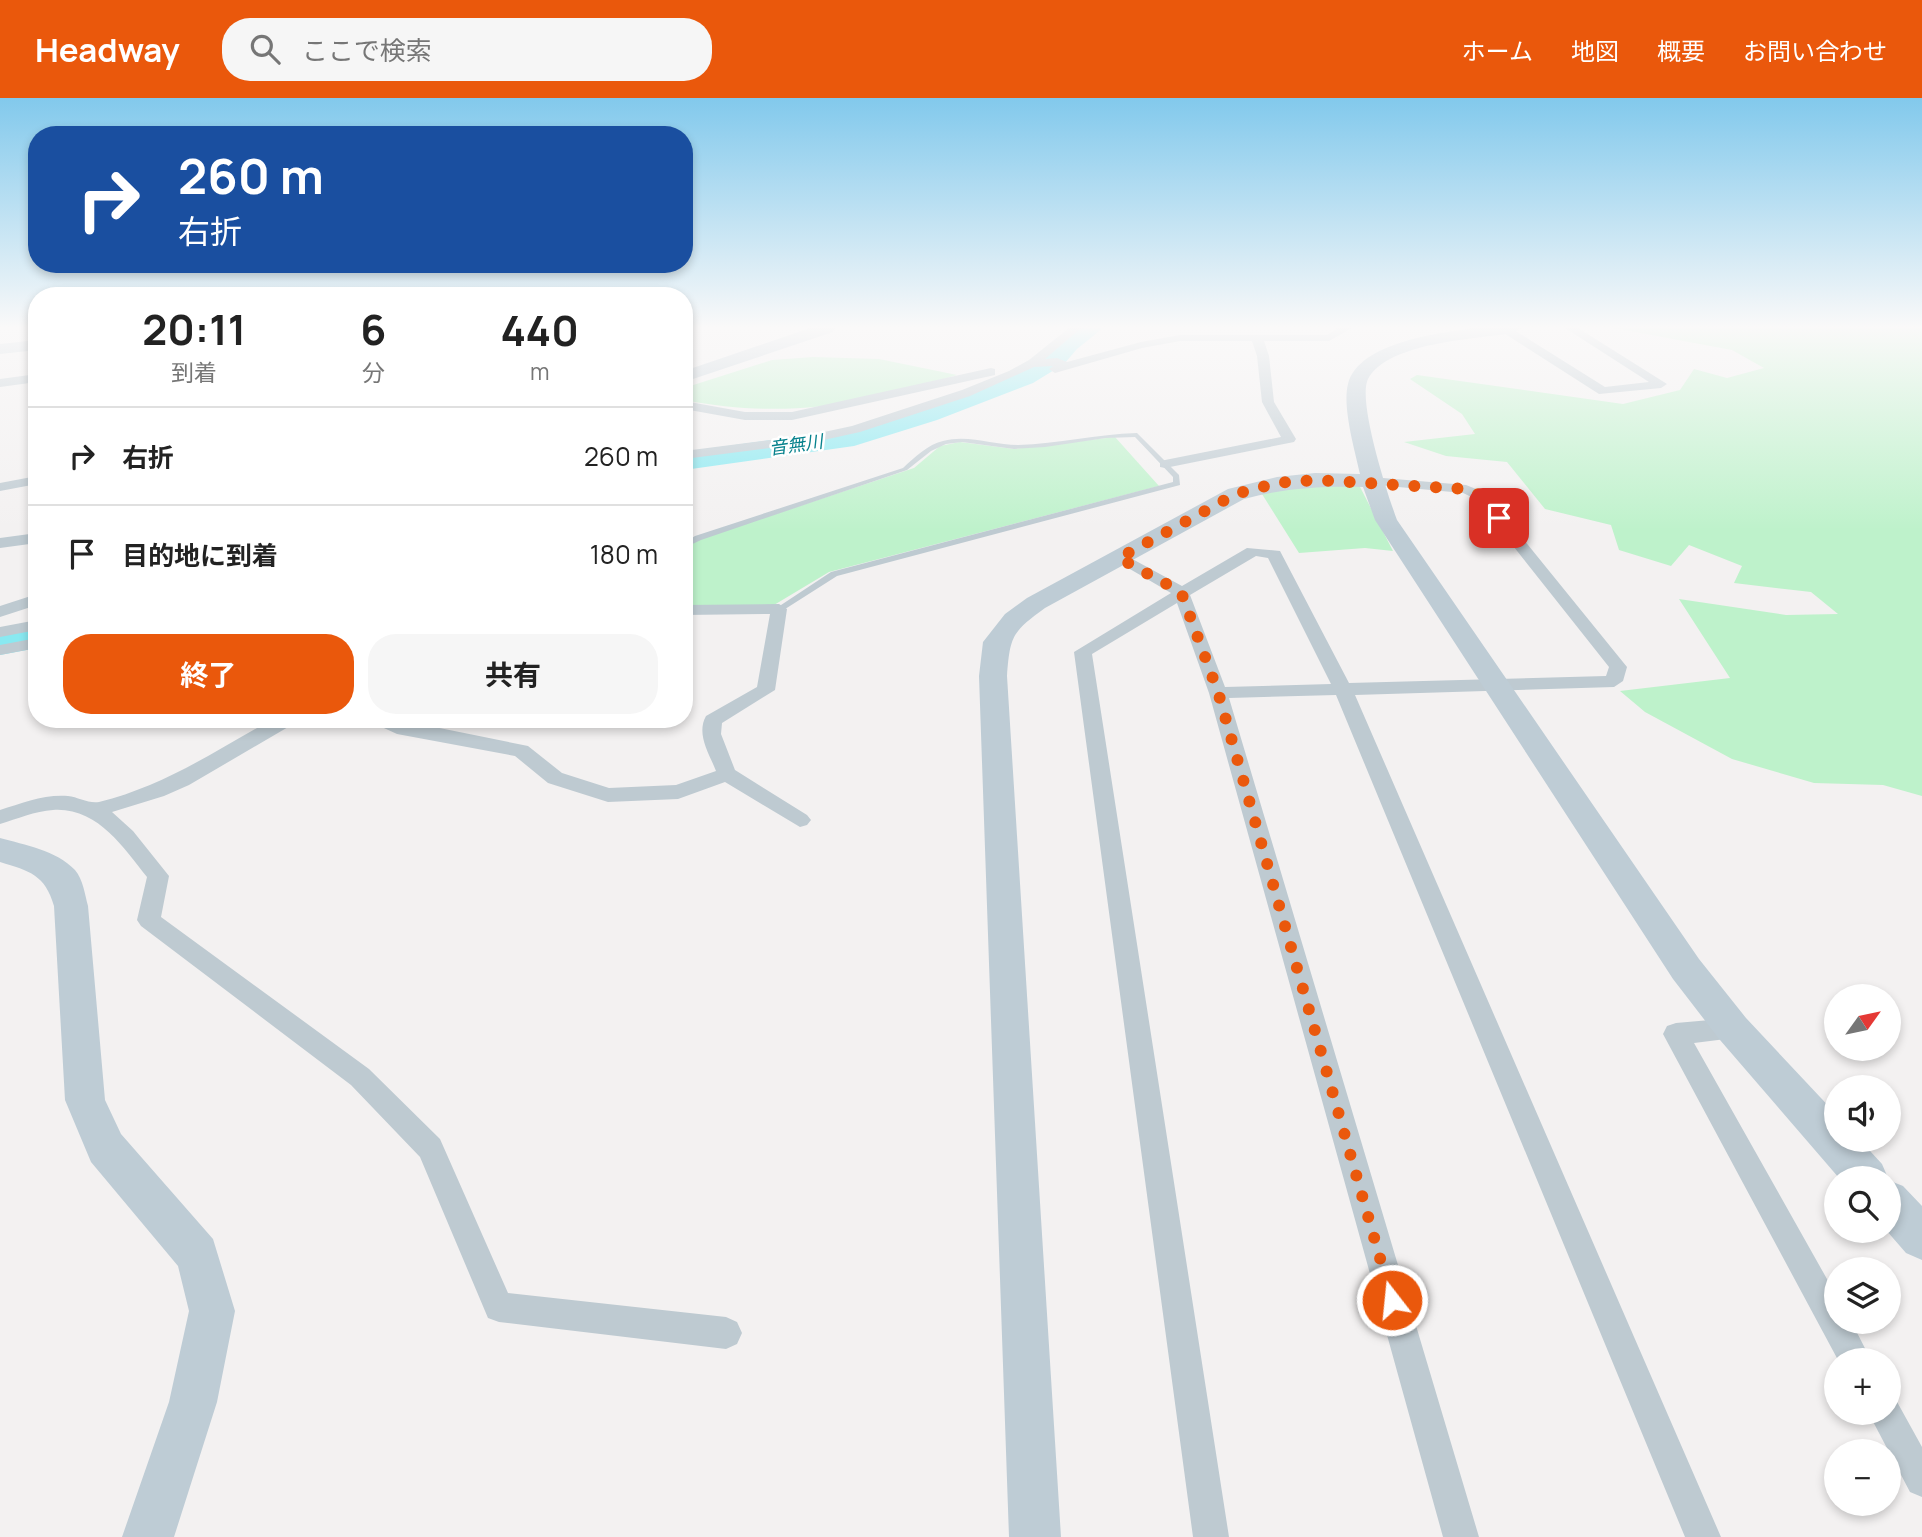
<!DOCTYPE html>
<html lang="ja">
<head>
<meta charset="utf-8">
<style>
  body { margin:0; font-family:Manrope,"Noto Sans JP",sans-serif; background:#f6f6f6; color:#222; height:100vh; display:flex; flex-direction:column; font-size:26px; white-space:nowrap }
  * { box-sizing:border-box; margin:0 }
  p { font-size:23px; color:#767676 }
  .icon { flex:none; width:38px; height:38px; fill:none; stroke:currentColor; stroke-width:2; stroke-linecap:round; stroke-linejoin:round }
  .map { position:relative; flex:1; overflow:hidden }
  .drawer { position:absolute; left:28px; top:189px; width:665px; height:441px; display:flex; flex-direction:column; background:#fff; border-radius:28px; box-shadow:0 4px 10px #0003 }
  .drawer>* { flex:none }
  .banner { position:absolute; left:28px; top:28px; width:665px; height:147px; border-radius:28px; box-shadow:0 4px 10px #0003; background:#1a4fa0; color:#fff; overflow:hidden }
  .needle { width:46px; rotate:57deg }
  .tools { position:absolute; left:1824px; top:886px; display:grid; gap:14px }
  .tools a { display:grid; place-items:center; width:77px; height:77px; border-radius:50%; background:#fff; box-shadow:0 4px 10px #0003; font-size:35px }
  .pin { position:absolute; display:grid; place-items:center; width:60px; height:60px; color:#fff; margin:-30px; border-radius:14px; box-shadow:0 4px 10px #0006 }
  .me { position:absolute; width:77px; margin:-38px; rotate:344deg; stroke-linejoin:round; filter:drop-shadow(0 0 5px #0008) }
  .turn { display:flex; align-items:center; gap:24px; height:147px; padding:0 35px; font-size:32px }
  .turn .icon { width:91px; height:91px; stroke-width:2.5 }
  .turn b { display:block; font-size:49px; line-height:60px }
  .eta { display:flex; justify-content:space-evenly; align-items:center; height:119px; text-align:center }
  .eta b { font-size:42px; font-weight:700; line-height:49px }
  .primary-button { display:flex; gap:14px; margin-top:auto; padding:14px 35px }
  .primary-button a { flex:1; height:80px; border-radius:28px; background:#ea580c; color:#fff; font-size:28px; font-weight:700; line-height:80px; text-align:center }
  .primary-button a+a { background:#f6f6f6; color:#222 }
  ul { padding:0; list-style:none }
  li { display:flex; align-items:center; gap:21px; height:98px; padding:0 35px; border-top:2px solid #e0e0e0 }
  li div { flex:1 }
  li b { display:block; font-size:26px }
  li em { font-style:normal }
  header { display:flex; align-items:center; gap:42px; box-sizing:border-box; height:98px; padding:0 35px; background:#ea580c; color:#fff }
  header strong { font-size:33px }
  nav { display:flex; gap:38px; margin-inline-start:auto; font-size:24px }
  .search { width:490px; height:63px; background:#f6f6f6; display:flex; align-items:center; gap:18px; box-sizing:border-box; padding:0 24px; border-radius:28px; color:#767676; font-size:26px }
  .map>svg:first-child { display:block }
  .green { fill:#bef2cb }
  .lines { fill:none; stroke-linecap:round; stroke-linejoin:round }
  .river { fill:#89e9f1; fill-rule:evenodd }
  .lane { fill:#becad1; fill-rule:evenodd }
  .street { fill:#becad1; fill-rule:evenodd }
  .secondary { fill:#beccd5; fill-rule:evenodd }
  .route { stroke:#ea580c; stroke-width:12; stroke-dasharray:0 21.6 }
  .labels { text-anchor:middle; stroke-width:5; stroke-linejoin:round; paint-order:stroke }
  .far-water-label { font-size:18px; font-style:italic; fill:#07828d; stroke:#fff }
</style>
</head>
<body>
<header>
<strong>Headway</strong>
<div class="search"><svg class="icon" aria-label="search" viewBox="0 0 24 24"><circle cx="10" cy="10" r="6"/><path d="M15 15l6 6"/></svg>ここで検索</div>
<nav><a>ホーム</a><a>地図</a><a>概要</a><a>お問い合わせ</a></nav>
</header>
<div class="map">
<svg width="1922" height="1439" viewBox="0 0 1922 1439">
  <rect width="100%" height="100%" fill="#f3f1f1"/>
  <path class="green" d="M1614 230H1922V698L1883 687 1814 685 1732 661 1645 614 1620 593 1730 580 1679 501 1786 517 1838 516 1811 494 1734 485 1742 468 1689 447 1671 468 1619 452 1611 427 1545 411 1507 364 1446 358 1404 344 1475 336 1462 316 1410 281 1417 277 1623 306 1680 292 1694 271 1727 280 1764 270 1732 252Z
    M813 259 879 261 957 277C861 308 784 321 684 302V290L772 262Z
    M1115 339 1159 388 829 474 774 507 684 510V451L700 441 914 370 940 348 960 344 1014 351Z
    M1307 385 1359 387 1393 453 1365 450 1299 455 1262 396Z"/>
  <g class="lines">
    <path class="river" d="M1074 230H1103L1077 251 1064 266 1033 285 937 322 854 348 684 372V354L850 331 917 310 1015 273 1046 256 1059 241Z
      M37 528V550L0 557V535Z"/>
    <path class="lane" d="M1137 335 1179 377 1180 387 837 478 782 513H776L775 511 831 474 1173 384V379L1135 339 1106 340 1045 349 1014 351 962 344 946 346 931 353 907 372 701 442 684 450V445L695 438 903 370C915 359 927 347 943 343 968 336 993 347 1018 347 1058 346 1097 336 1137 335Z"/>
    <path class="street" d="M1069 230H1081L1045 261 1057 260 1067 264 1141 244 1180 237H1327L1338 230H1352L1329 243H1264L1269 258 1274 304 1296 341 1294 344 1165 370 1160 369V363L1281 339 1262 304 1257 258 1252 243H1180L1142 250 1055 275 1049 271 1053 268 1034 269 970 298 860 334 810 345 684 361V353L810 337 852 328 962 292 1009 273 1029 262Z
      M1502 230H1511L1605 289 1649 284 1565 230H1578L1667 286 1661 290 1599 296 1502 234Z
      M991 270 995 271V277L792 322H745L684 311V303L745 314H792Z
      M37 276V284L0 289V281Z
      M37 378V386L0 393V385Z
      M1371 379 1466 387 1486 395 1627 569 1623 583 1614 589 1355 597 1721 1439H1685L1336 597 1229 600 1479 1439H1443L1209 595 1177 505 1092 556 1229 1439H1193L1074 554 1171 495 1111 460 1113 457H1125L1182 488 1247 450 1280 453 1349 585 1606 578 1609 569 1476 401 1463 395 1366 386V380ZM1256 458 1268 460 1331 586 1225 589 1190 497Z
      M37 435V445L0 450V440Z
      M37 496V507L0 519V508Z
      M779 506 787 511 775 592 722 625 721 636 735 672 807 717 811 722 807 727 800 729 725 684 678 701 608 704 548 685 515 658 397 636 373 625 371 621H395L528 648 562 675 609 690 676 687 716 673C709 655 696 636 706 618L757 589 770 516 684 517V507Z
      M37 522V532L0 539V529Z
      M37 540V550L0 557V547Z
      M273 621H297L295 625 189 687 164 698 112 714 133 733 169 778 161 819 369 971 440 1041 508 1195 726 1219 737 1224 742 1235 737 1246 726 1251 499 1224 488 1220 420 1059 351 987 141 828 137 822 147 779C123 749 97 709 53 712 35 713 17 721 0 726V712C22 705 45 696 68 698 78 699 89 706 99 704 164 688 215 653 273 621Z
      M1733 920 1742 923 1746 931 1742 939 1694 945 1836 1197V1223H1851L1871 1262H1838L1663 936 1667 928 1676 925Z
      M1888 1299 1896 1302 1922 1349V1399L1910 1394 1868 1314H1888Z"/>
    <path class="secondary" d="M810 230H835L833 234 684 284V273Z
      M1475 230H1521L1513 235C1476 241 1388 244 1368 281 1357 303 1388 398 1397 422L1699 861 1746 920 1836 1016V1041H1859L1882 1066 1888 1080H1839L1720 942 1673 881 1375 422 1363 389C1321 388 1285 390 1244 401L1045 510C1012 534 1010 538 1007 578L1061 1439H1009L979 578 983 544 1005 516 1027 500 1228 391 1277 379 1315 375 1360 376C1355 353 1342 309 1348 286 1359 244 1439 235 1475 230Z
      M37 242V252L0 256V246Z
      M0 740C25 747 56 752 75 772 83 781 85 797 88 808L105 1002 121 1036 213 1141 235 1213 217 1304 174 1439H122L169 1304 189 1213 178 1168 91 1064 65 1002 54 808C45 777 30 773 0 764Z
      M1888 1082 1903 1088 1922 1108V1162L1906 1155 1886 1132H1888Z"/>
  </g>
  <linearGradient id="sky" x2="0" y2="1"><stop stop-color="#82c9ec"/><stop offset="0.53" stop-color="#faf9f9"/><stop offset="1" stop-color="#faf9f9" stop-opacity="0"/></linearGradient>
  <rect width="1922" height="432" fill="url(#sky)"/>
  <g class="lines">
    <path class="route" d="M1392 1202 1218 594 1181 494 1119 460 1236 396 1277 385 1315 382 1466 391 1482 398 1499 420"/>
  </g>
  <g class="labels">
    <g class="far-water-label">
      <text transform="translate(796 347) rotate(-8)" y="6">音無川</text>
    </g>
  </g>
</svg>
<div class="tools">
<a><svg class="needle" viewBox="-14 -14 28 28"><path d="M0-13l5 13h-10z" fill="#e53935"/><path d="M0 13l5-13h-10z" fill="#767676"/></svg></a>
<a><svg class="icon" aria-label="sound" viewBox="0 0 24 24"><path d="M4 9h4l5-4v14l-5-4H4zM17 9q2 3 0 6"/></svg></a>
<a><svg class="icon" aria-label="search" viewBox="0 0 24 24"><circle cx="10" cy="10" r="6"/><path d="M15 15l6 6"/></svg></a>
<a><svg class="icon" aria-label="layers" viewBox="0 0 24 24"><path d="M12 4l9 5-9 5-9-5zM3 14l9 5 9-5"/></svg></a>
<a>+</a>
<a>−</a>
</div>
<div class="pin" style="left:1499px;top:420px;background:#d93025"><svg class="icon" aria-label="arrive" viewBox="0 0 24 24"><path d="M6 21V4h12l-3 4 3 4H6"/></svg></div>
<svg class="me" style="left:1392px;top:1202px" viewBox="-20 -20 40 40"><circle r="17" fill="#ea580c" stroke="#fff" stroke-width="3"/><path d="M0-11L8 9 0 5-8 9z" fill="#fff"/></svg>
<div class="banner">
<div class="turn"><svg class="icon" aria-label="right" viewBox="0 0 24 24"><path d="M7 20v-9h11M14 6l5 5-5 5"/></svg><div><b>260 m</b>右折</div></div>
</div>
<section class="drawer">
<div class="eta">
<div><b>20:11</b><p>到着</p></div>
<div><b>6</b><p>分</p></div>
<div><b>440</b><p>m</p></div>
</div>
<ul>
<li><svg class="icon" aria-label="right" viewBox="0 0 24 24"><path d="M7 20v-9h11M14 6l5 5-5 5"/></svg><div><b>右折</b></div><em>260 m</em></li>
<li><svg class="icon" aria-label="arrive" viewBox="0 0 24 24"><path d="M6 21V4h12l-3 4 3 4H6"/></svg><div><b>目的地に到着</b></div><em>180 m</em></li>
</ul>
<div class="primary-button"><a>終了</a><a>共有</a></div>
</section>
</div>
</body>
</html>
